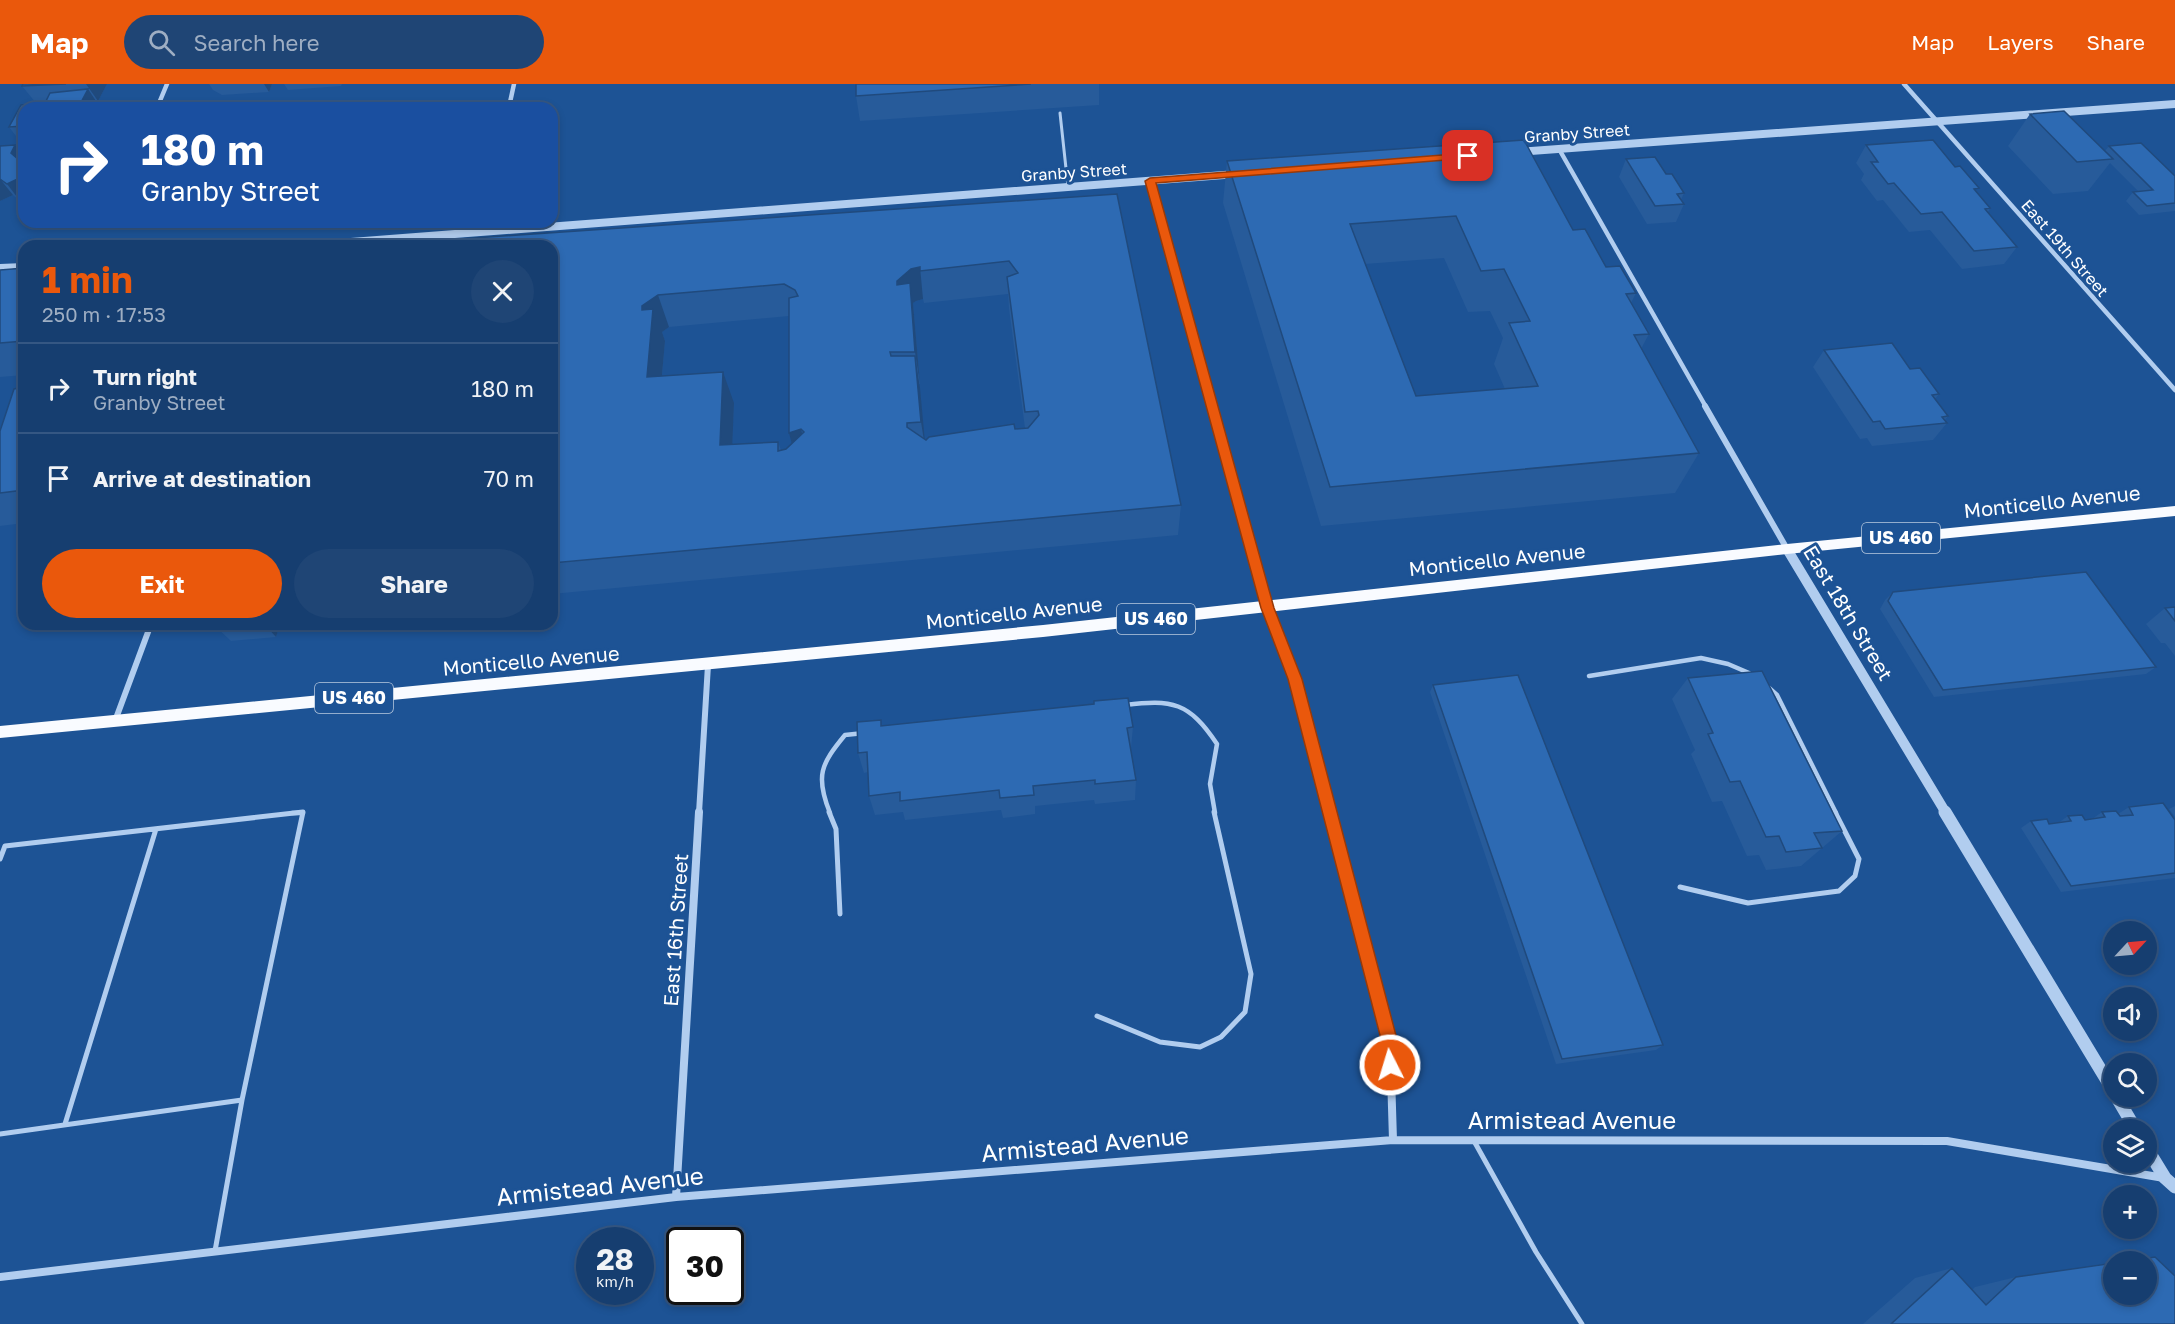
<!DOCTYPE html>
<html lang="en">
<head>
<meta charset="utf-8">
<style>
  body { margin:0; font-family:"Golos Text",sans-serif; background:#1f4575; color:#f1f3f6; height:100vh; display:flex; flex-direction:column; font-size:22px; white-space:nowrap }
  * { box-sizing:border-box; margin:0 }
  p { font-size:20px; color:#9eaec3 }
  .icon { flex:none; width:33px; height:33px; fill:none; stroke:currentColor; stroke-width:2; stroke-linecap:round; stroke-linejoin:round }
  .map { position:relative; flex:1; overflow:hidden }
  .details { position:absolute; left:18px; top:156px; width:540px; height:390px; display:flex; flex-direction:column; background:#163e70; border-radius:18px; box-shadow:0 3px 9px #0003,0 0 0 2px #355783 }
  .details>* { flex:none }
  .banner { position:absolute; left:18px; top:18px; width:540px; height:126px; border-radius:18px; box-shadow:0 3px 9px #0003,0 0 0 2px #355783; background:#1a4fa0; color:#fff; overflow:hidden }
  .needle { width:39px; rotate:64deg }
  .buttons { position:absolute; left:2103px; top:837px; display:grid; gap:12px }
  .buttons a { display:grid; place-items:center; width:54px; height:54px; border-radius:50%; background:#163e70; box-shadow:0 3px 9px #0003,0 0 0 2px #355783; font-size:30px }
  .speed { position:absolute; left:576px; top:1143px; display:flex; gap:12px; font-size:30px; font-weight:700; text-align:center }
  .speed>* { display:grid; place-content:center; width:78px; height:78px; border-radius:50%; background:#163e70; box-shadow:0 3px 9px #0003,0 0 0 2px #355783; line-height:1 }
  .speed small { font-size:15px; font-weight:400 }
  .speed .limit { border:3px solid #111; border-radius:9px; background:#fff; color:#111 }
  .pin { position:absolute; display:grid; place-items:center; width:51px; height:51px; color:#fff; margin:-26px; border-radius:12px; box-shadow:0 3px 9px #0006 }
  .me { position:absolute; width:66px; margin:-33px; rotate:355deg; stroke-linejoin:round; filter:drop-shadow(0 0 4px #0008) }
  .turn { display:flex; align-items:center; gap:21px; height:126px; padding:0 24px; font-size:27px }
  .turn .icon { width:78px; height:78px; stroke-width:2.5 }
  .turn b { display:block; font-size:42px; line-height:51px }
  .round { display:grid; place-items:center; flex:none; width:63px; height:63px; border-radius:32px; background:#1f4575 }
  .summary { display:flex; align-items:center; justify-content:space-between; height:102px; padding:0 24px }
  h1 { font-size:36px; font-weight:700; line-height:45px; color:#ea580c }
  .primary-button { display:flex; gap:12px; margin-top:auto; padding:12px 24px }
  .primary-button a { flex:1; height:69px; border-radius:36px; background:#ea580c; color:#fff; font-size:24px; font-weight:700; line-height:69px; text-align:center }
  .primary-button a+a { background:#1f4575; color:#f1f3f6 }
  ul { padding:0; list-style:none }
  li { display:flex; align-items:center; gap:18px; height:90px; padding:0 24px; border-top:2px solid #355783 }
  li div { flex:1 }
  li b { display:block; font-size:22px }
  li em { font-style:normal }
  header { display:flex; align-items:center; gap:36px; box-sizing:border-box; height:84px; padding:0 30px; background:#ea580c; color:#fff }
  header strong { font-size:28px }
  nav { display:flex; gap:33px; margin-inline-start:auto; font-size:21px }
  .search { width:420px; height:54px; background:#1f4575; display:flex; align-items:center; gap:15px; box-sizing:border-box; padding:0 21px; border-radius:33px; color:#9eaec3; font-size:22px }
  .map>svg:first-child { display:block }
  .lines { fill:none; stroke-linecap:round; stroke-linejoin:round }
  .service-far2 { stroke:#b1cdef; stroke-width:3 }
  .service-far1 { stroke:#b1cdef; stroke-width:4.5 }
  .service { stroke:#b1cdef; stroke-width:5 }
  .minor-far2 { stroke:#b1cdef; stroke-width:4.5 }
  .minor-far1 { stroke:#b1cdef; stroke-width:6 }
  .minor { stroke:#b1cdef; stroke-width:8 }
  .tertiary-far2 { stroke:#b1cdef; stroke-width:8 }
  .tertiary-far1 { stroke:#b1cdef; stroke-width:10 }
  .tertiary { stroke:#b1cdef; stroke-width:13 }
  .primary { fill:#f9fbff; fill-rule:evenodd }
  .wall { fill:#275b9a; fill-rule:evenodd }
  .shaded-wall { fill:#204a7d }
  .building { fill:#2d6ab3; stroke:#204a7d; stroke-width:1.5; fill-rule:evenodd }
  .route { fill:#ea580c; stroke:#983908; stroke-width:1.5 }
  .labels { text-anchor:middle; stroke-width:6; stroke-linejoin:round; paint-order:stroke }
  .far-street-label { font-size:16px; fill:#fff; stroke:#1d5395 }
  .shield { fill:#1d5395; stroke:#bbcbdf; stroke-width:1.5 }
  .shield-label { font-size:18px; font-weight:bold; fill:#fff }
  .street-label { font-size:20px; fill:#fff; stroke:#1d5395 }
  .near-street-label { font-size:24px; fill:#fff; stroke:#1d5395 }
</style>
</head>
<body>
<header>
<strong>Map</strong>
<div class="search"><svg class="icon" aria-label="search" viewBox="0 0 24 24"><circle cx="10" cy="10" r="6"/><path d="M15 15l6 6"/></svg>Search here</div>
<nav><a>Map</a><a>Layers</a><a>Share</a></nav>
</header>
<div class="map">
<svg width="2175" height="1240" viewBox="0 0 2175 1240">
  <rect width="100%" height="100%" fill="#1d5395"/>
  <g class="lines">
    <path class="service-far2" d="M1060 29 1068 103"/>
    <path class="service-far1" d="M1589 592 1701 574 1728 580 1749 589
      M1768 603 1777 611 1836 729
      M1125 621C1172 615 1189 618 1217 660L1210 700 1215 729
      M292 729H303
      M830 729C815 692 821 680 845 651L864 649"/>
    <path class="service" d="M829 728 836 745 840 830
      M0 775 5 762 303 728 242 1016
      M1680 803 1748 819 1839 807 1855 792 1859 775 1835 728
      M1097 932 1160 958 1200 963 1221 953 1245 928 1251 890 1214 728
      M65 1040 156 745
      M0 1050 242 1016 215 1167
      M1474 1057 1536 1168 1582 1240"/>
    <path class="minor-far2" d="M1904 0 2175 306
      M509 23 514 0
      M157 24 167 0
      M470 24 509 21
      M1559 65 1706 323
      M1150 97 1212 323
      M477 148 480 138"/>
    <path class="minor-far1" d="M1212 322 1268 524 1295 595 1330 729
      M1705 322 1787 465
      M115 637 151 540
      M699 729 708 581"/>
    <path class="minor" d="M1330 728 1390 959 1393 1056
      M676 1113 699 728
      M0 1193 676 1113 1393 1056 1947 1057 2164 1094"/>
    <path class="tertiary-far2" d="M1516 68 2175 20
      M299 162 1237 90
      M0 184 24 183"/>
    <path class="tertiary-far1" d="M1787 465 1946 729"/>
    <path class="tertiary" d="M1945 728 2114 1008
      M2116 1012 2136 1046
      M2146 1063 2165 1094 2175 1103"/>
    <path class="primary" d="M2175 422V432L1787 470 1043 553 0 654V642L1043 541 1787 460Z"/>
  </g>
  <path class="wall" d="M23 0H107L98 17H96L100 23V24H24V61H23L9 43 21 21 45 19H36L22 2Z
    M209 0H272L269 8 222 11 213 6Z
    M284 0H342L341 2 288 6Z
    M856 0H1099V21L860 37 856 12Z
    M2030 30 2105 67 2109 62 2175 92V127L2139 131 2126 117 2133 108 2138 107 2110 79 2088 107 2053 110 2008 62Z
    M15 61 24 72 21 118 13 111 0 117V62Z
    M1866 61 1976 108 1990 124 1988 128 2017 163 2004 180 1962 185 1930 146 1909 148 1883 116 1877 117 1861 96 1864 90 1856 79Z
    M1626 75 1666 90 1684 109 1681 116 1684 120 1676 138 1647 140 1619 93Z
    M1227 77 1573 146 1606 183 1636 209 1631 219 1649 250 1641 265 1699 369 1675 409 1321 442 1223 119ZM1444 174 1468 228 1490 227 1503 254 1494 280 1505 305 1416 312 1365 180Z
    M1117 110 1181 421 1178 451 552 510V162ZM1008 210 1009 225 1025 344 926 356 924 355 919 300H920L913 219 916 217 923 215 924 219ZM789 232 792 360 786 365 781 366 778 358 732 361 734 319 662 292 665 257 662 248 669 243Z
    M24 184V291L0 293V186Z
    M1824 266 1910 285 1939 310 1935 315 1948 332 1945 336 1947 339 1933 356 1872 362 1867 354 1860 355 1813 283Z
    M24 301V439L0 442V347Z
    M1893 508 2156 583 2146 590 1934 613 1880 525 1885 516Z
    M2175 523V572L2165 559H2161L2146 540 2165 524Z
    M213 540H280L276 553 231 557Z
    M1688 594 1842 747 1801 782 1766 786 1759 771 1747 772 1722 717 1712 718 1691 670 1695 666 1672 615Z
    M1433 601 1663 961 1656 966 1556 980 1430 608Z
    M882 642 1133 643 1131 664H1130L1136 696 1135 716 1095 720 1094 716 1035 722V730L1003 734 1001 726 905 736 903 728 875 731 869 712 868 688 864 689 858 669Z
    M2175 722V733L2169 725Z
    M2129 723 2175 736V794L2061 808 2021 744 2031 737 2049 740 2058 739 2068 732 2085 736 2092 735 2102 728 2118 730Z
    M1952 1184 1972 1206 1975 1203 2016 1193 2175 1240H1863L1915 1194Z"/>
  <path class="shaded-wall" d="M86 0H107L98 17Z
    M264 0H272L269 8Z
    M88 5 100 23V24H78Z
    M15 61 24 72V85L11 69Z
    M24 92V117L21 118 7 100Z
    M0 95 13 111 0 117Z
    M920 183 923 215 916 217 913 219 920 300 915 268 902 229 897 197 911 185Z
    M658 211 669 243 662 248 665 257 659 324 647 293 642 222Z
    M915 272 920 304 926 369 921 338Z
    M723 288 734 319 731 392 720 361Z
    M801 345 809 376 797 379 789 349Z
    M264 540H280L276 553Z"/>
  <path class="building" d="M23 0H66L22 2Z
    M856 0H1031L856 12Z
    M88 5 78 24H24V42L9 43 21 21 45 19 50 9Z
    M2064 27 2113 75 2077 78 2030 30Z
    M1524 56 1573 146 1585 145 1606 183 1620 182 1636 209 1626 210 1649 250 1634 251 1699 369 1330 403 1227 77ZM1456 132 1481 187 1504 185 1530 237 1509 239 1538 302 1416 312 1350 140Z
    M1933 56 1955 83 1960 82 1979 104 1974 105 1990 124 1985 125 2017 163 1974 167 1942 128 1921 130 1894 99 1888 100 1871 78H1878L1866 61Z
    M2141 59 2175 92V119L2147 122 2133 108 2153 106 2109 62Z
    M15 61 11 69 18 75 24 72V92L7 100 0 95V62Z
    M1655 73 1666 90H1672L1684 109 1677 110 1684 120 1655 122 1626 75Z
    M1117 110 1181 421 552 479V162H358ZM1009 177 1018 189 1007 193 1025 328 1038 327 1039 331 1028 344 1015 345 1014 340 929 353 926 356 907 343V339L921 338 915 272H891L890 268H915L910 199 897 201V197L911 185 920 183V187ZM784 200 795 206 798 212 789 214V349L801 345 804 348 786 365 778 367V358L720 361 723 288 647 293 653 225 642 226V222L658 211Z
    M24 184V257L0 259V186Z
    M1892 259 1910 285 1920 284 1939 310 1932 311 1948 332 1942 333 1947 339 1885 345 1880 337 1873 338 1824 266Z
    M24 301V406L0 409V347L14 305 23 303Z
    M2086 488 2156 583 1943 606 1888 517 1893 508Z
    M2175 523V537L2165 524Z
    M1762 587 1842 747 1814 749 1822 764 1786 768 1779 752 1766 753 1740 697 1730 698 1708 650 1713 649 1688 594Z
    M1518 591 1663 961 1562 975 1433 601Z
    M1128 614 1133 643 1127 644 1136 696 1095 700V696L1033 702 1034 711 1000 714 999 706 900 717V708L869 712 867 668 858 669 857 638 881 636V642L1094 620V617Z
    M2163 719 2175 736V789L2071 802 2031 737 2047 735 2049 740 2071 737 2068 732 2082 731 2085 736 2105 733 2102 728 2116 727 2120 732 2133 731 2129 723Z
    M2155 1173 2175 1192V1240H1891L1952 1184 1986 1221 2016 1193 2114 1179V1210H2146V1178H2123Z"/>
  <path class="route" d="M1468 69 1473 72 1471 74 1156 99 1274 524 1302 595 1398 959 1399 981 1396 987 1390 989 1385 987 1382 959 1288 595 1261 524 1145 97 1150 94Z"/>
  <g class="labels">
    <g class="far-street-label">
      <text transform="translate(1577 49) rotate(-4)" y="6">Granby Street</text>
      <text transform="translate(1074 88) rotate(-4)" y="6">Granby Street</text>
      <text transform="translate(2065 164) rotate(49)" y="6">East 19th Street</text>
    </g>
    <g class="shield">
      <rect x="1862" y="439" width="78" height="30" rx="4.5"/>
      <rect x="1117" y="520" width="78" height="30" rx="4.5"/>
      <rect x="315" y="599" width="78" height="30" rx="4.5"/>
    </g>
    <g class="shield-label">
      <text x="1901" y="460">US 460</text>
      <text x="1156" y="541">US 460</text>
      <text x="354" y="620">US 460</text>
    </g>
    <g class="street-label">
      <text transform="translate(2052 418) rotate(-6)" y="7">Monticello Avenue</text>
      <text transform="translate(1497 476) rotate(-6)" y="7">Monticello Avenue</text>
      <text transform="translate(1014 529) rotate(-6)" y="7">Monticello Avenue</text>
      <text transform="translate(1848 529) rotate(59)" y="7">East 18th Street</text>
      <text transform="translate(531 577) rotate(-5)" y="7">Monticello Avenue</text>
      <text transform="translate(676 846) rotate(-86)" y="7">East 16th Street</text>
    </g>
    <g class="near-street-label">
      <text x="1572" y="1045">Armistead Avenue</text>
      <text transform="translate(1085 1061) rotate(-5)" y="8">Armistead Avenue</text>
      <text transform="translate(600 1103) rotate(-6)" y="8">Armistead Avenue</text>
    </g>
  </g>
</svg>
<div class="buttons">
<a><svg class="needle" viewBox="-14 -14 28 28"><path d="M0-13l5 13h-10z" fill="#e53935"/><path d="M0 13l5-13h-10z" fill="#9eaec3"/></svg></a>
<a><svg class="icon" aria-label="sound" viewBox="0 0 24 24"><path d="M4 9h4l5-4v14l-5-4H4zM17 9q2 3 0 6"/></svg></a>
<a><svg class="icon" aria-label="search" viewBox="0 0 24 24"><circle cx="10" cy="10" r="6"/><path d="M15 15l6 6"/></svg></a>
<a><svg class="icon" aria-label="layers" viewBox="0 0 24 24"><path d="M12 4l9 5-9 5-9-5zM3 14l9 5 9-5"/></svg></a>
<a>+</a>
<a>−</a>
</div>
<div class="speed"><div>28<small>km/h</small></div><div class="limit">30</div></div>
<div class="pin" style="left:1468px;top:72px;background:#d93025"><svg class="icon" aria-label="arrive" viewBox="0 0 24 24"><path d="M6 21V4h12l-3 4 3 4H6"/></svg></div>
<svg class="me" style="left:1390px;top:981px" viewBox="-20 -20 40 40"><circle r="17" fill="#ea580c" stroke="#fff" stroke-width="3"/><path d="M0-11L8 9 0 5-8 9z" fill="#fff"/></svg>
<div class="banner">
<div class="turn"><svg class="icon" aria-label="right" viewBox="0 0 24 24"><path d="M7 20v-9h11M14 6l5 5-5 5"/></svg><div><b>180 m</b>Granby Street</div></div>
</div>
<section class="details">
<div class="summary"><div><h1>1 min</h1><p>250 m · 17:53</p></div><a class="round"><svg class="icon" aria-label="close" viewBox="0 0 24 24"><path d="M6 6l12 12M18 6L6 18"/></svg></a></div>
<ul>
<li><svg class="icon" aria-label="right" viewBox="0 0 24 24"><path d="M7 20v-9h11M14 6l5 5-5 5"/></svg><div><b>Turn right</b><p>Granby Street</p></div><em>180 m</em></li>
<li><svg class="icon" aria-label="arrive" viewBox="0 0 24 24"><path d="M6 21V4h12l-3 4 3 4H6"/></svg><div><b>Arrive at destination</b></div><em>70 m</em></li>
</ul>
<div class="primary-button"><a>Exit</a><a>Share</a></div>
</section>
</div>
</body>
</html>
